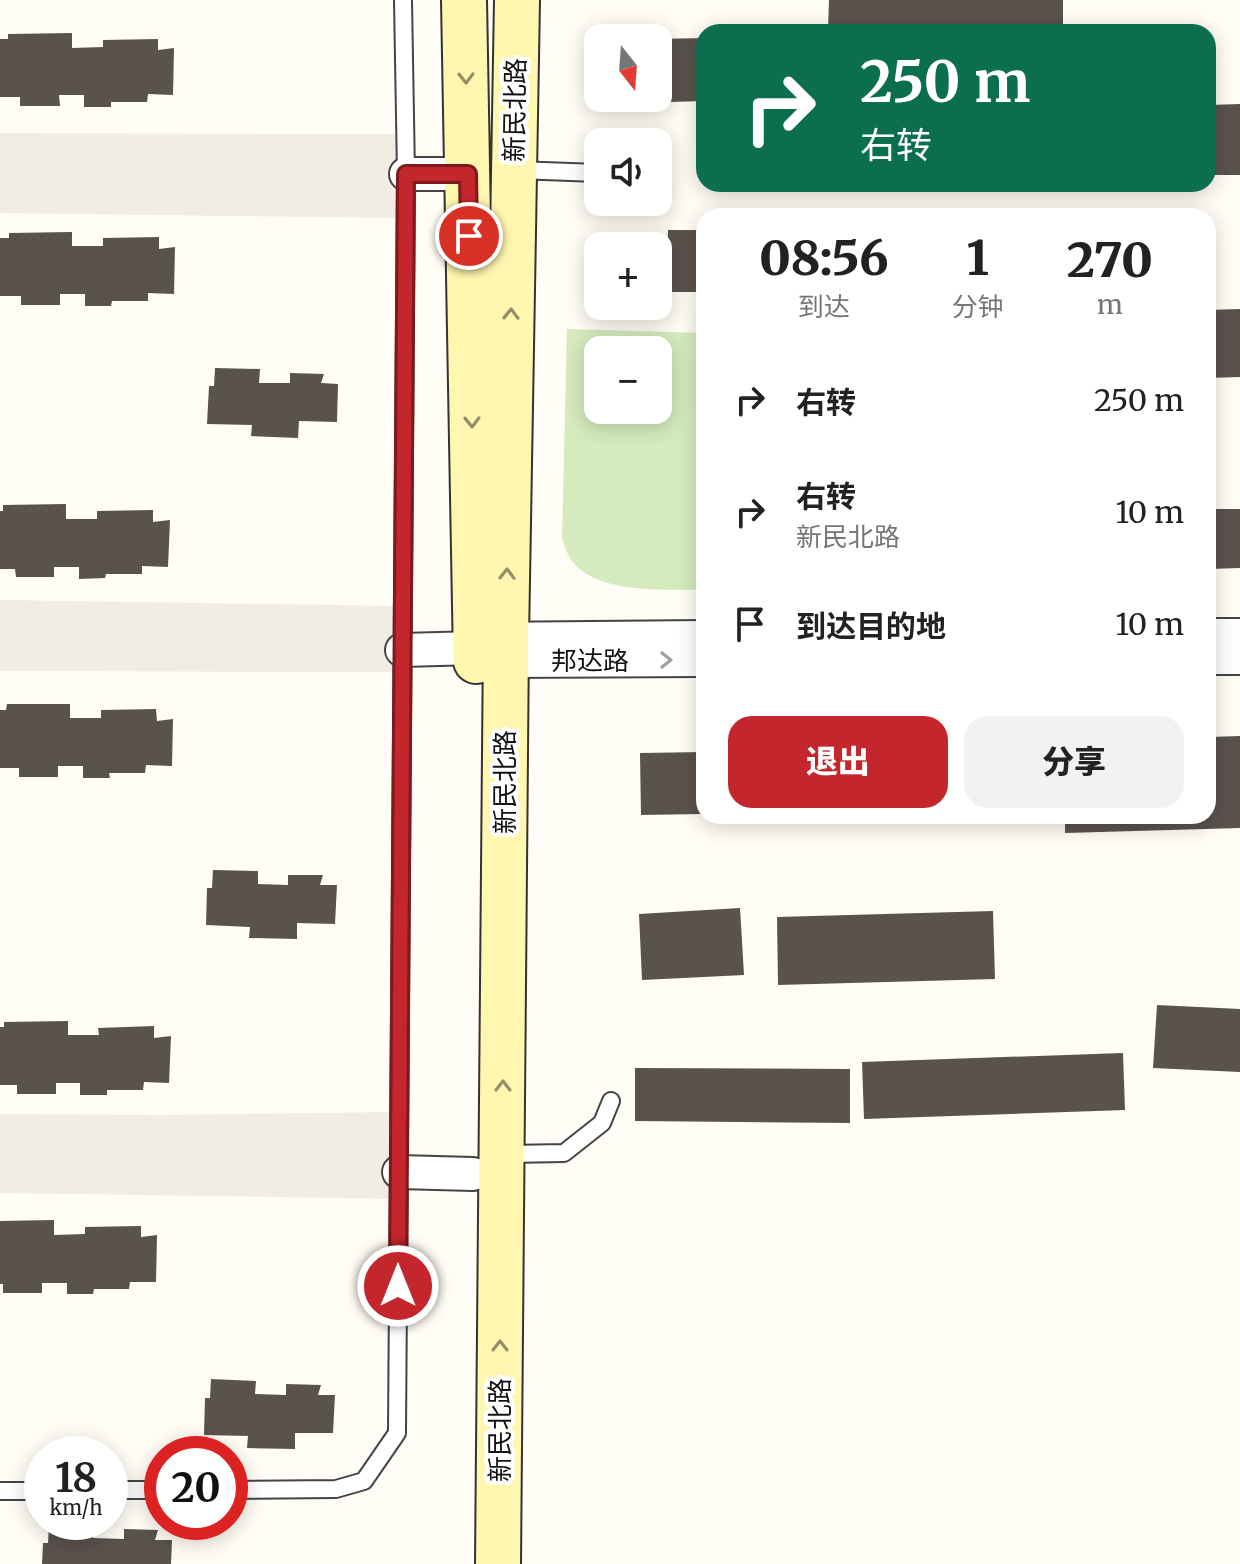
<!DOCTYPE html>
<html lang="zh">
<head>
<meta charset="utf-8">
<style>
  body { margin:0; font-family:Merriweather,"Noto Sans SC",serif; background:#f2f2f2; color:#222; height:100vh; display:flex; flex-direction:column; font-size:30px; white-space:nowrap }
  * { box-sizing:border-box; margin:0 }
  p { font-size:26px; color:#767676 }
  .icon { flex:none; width:44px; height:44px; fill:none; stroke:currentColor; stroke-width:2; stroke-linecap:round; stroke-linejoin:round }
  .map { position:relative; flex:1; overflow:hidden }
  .details { position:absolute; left:696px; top:208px; width:520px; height:616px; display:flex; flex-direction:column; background:#fff; border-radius:24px; box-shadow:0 4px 20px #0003 }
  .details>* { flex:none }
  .banner { position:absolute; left:696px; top:24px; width:520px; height:168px; border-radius:24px; box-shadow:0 4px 20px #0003; background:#0b6e4f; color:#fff; overflow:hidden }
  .needle { width:52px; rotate:163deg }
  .buttons { position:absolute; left:584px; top:24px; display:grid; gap:16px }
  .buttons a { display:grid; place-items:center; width:88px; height:88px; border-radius:16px; background:#fff; box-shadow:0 4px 20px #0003; font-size:40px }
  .speed { position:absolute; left:24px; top:1436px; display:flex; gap:16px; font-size:40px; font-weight:700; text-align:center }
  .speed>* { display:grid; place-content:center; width:104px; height:104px; border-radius:50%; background:#fff; box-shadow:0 4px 20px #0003; line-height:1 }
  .speed small { font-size:20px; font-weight:400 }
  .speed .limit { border:12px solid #d22; background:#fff; color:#111 }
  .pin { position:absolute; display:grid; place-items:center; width:68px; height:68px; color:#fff; margin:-34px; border:4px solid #fff; border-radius:50%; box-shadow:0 2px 8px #0007 }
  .me { position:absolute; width:88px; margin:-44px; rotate:0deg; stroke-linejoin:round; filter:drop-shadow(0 0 6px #0008) }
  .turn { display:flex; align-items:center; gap:28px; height:168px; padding:0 32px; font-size:36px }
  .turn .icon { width:104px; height:104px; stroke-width:2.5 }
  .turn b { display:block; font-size:56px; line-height:68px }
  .eta { display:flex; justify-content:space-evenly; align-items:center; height:136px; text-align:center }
  .eta b { font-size:48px; font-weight:800; line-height:56px }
  .cta { display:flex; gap:16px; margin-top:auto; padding:16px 32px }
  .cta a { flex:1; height:92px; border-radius:24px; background:#c4262e; color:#fff; font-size:32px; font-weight:800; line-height:92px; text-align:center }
  .cta a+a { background:#f2f2f2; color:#222 }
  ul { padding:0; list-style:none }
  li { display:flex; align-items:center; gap:24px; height:112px; padding:0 32px }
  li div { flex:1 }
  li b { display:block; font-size:30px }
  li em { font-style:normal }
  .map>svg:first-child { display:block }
  .green { fill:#d5ebbd; fill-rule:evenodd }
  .plaza { fill:#f1ede2 }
  .building { fill:#5a524d }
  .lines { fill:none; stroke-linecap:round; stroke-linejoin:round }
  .lane-casing { stroke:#444; stroke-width:20 }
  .street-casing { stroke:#444; stroke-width:36 }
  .secondary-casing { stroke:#333; stroke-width:48 }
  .lane { stroke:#fff; stroke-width:16 }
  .street { stroke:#fff; stroke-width:32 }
  .secondary { stroke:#fff6b0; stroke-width:44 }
  .oneway { stroke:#948f68 }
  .oneway2 { stroke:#a0a0a0 }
  .route-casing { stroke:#7f191e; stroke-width:20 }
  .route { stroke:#c4262e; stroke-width:14 }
  .labels { text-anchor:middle; stroke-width:8; stroke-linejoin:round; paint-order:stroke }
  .street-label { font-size:26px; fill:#111; stroke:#fff }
</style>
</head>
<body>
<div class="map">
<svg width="1240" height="1564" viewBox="0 0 1240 1564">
  <rect width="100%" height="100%" fill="#fffdf5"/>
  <path class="green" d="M567 329 704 333V590C666 589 598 595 572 561 567 555 565 545 562 538ZM598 350H658V410H598Z"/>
  <path class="plaza" d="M0 133 405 134V218L0 213Z
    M0 600 403 606 402 672 0 671Z
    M399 1112 398 1199 0 1193V1114L162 1115Z"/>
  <path class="building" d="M829 0H1063V32L828 30Z
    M72 33V48L103 47V40L158 39V50L174 48 173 95 148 94 147 102H111V107H84V95H59L60 106H20V97H0V39H8V34Z
    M704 38V101L634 103V98H658V39Z
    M1240 104V175H1208V105Z
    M668 230H704V292H667Z
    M72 232V246H103V238L159 237V249L175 247 174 294 148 293V301H112L111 306H85V294H60V305H21V296H0V238H9V233Z
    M1240 309V377L1208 378V310Z
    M215 368 260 369 259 383H290V373L324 374 321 383 338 384 337 422 299 421 298 438 251 436 252 425 207 424 209 386H214Z
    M66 504V519H97V511L153 510V522L170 520 168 567 142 566V574H106L105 578 79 579V567H54V577H16L15 569H0V511H3V505Z
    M1208 509H1240V568L1208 569Z
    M7 704H70V718H101V710L156 709 157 721 173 719 172 766 146 765 145 773H109L110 778H83V766H58V777H19V768H0V710H6Z
    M1240 736V828L1065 833V816H1208V737Z
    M704 752V814L641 815 640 753Z
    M213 870 258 871V884L288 885V875H323L320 885H337L335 924 297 923V939L249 938 250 927 206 925 207 888H212Z
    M740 908 744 975 642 980 639 914Z
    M993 911 995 979 778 985 777 917Z
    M1157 1005 1240 1009V1072L1153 1068Z
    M68 1021V1035H99L98 1028 154 1026V1038L171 1036 169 1083 144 1082 143 1090H107V1095H80V1083H56V1094H17V1085H0V1027H4V1022Z
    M1123 1053 1125 1110 864 1119 862 1062Z
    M635 1068 850 1069V1123L635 1121Z
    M54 1220V1235L85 1234V1227L141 1226V1237L157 1235 156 1282H130L129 1289H94L93 1294H67V1283H42V1293H3V1284H0V1221Z
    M211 1379 256 1381 255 1394 286 1395V1384L321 1385 318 1395H335L333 1433H295V1449L247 1448 248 1436 204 1435 205 1398H210Z
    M49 1524 94 1525 93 1538 124 1539V1529L158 1530 155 1540H172L171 1564H42L43 1543H48Z"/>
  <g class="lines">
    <defs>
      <path id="lane" d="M516 170 598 173
        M608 203V202
        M502 1154 564 1153 602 1123 611 1101
        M110 1490H162
        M230 1490 336 1489 364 1481 397 1433 406 174 403 0
        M0 1491H42"/>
      <path id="street" d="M406 174H468
        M1208 635H1240
        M487 639 704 637
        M402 650 476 648
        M1208 658H1240
        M483 661 704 660
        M399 1172 473 1174"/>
      <path id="secondary" d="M464 0 476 661
        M498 1564 506 638 517 0"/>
    </defs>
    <use href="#lane" class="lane-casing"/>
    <use href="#street" class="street-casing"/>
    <use href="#secondary" class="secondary-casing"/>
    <use href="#lane" class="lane"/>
    <use href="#street" class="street"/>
    <use href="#secondary" class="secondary"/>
  </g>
  <defs><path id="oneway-chevron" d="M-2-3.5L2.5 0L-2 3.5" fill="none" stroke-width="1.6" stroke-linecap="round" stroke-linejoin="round" transform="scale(2)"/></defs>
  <g class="oneway">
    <use href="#oneway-chevron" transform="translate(466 78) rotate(89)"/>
    <use href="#oneway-chevron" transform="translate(511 314) rotate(-89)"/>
    <use href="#oneway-chevron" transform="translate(472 422) rotate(89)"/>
    <use href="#oneway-chevron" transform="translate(507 574) rotate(-89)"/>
    <use href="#oneway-chevron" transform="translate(503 1086) rotate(-90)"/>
    <use href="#oneway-chevron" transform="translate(500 1346) rotate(-90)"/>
  </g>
  <use class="oneway2" href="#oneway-chevron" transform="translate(666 660)"/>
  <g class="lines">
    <defs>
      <path id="route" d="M398 1286 406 174H468L469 236"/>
    </defs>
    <use href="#route" class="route-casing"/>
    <use href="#route" class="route"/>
  </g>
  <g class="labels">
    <g class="street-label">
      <text transform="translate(515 110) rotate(-89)" y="9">新民北路</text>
      <text x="590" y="670">邦达路</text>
      <text transform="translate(505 782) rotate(-90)" y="9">新民北路</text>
      <text transform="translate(500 1430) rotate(-90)" y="9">新民北路</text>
    </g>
  </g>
</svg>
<div class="buttons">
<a><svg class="needle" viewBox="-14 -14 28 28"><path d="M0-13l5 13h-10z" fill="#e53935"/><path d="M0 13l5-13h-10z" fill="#767676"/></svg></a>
<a><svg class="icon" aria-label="sound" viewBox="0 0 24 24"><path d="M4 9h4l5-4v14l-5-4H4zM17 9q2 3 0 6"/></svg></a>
<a>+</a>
<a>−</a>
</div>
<div class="speed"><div>18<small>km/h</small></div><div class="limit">20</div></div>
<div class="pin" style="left:469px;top:236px;background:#d93025"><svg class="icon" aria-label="arrive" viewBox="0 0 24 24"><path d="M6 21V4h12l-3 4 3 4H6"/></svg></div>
<svg class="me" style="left:398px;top:1286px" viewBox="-20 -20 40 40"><circle r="17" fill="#c4262e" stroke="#fff" stroke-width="3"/><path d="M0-11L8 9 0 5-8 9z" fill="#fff"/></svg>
<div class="banner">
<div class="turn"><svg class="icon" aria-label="right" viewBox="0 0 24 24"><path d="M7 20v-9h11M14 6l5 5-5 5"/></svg><div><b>250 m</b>右转</div></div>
</div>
<section class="details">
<div class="eta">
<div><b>08:56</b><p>到达</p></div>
<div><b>1</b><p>分钟</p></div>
<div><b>270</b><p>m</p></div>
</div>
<ul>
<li><svg class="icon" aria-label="right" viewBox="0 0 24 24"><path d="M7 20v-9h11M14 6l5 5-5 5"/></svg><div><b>右转</b></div><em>250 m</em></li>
<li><svg class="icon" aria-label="right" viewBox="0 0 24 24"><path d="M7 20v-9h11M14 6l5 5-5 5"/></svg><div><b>右转</b><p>新民北路</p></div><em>10 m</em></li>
<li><svg class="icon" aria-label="arrive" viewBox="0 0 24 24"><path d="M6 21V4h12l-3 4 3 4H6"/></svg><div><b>到达目的地</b></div><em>10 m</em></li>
</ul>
<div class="cta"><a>退出</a><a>分享</a></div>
</section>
</div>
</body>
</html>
